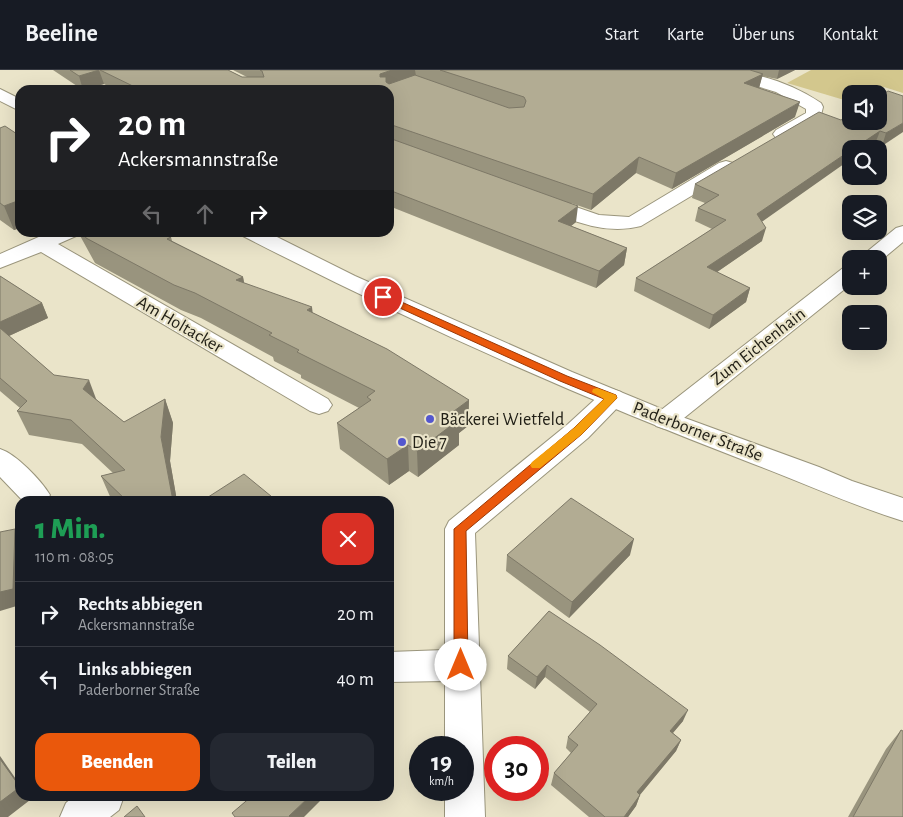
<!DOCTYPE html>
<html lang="de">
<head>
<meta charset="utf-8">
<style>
  body { margin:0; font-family:"Alegreya Sans",sans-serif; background:#242831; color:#f1f3f6; height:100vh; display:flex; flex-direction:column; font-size:19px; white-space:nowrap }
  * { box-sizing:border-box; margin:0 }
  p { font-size:16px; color:#9ea1a6 }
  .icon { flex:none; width:28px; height:28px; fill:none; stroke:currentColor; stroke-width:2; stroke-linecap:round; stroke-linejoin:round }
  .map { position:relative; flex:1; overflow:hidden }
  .sheet { position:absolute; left:15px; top:426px; width:379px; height:305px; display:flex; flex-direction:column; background:#171b24; border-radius:15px; box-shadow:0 5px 20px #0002 }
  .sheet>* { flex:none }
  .hud { position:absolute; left:15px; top:15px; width:379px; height:152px; border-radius:15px; box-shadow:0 5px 20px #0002; background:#202124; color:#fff; overflow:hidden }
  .tools { position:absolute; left:842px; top:15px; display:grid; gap:10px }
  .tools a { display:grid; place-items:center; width:45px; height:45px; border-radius:10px; background:#171b24; box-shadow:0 5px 20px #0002; font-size:25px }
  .speed { position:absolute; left:409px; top:666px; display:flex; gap:10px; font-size:25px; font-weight:700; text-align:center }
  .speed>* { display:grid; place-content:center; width:65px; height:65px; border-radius:50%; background:#171b24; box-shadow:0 5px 20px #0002; line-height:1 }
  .speed small { font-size:12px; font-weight:400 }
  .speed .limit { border:8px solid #d22; background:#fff; color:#111 }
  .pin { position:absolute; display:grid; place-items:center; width:42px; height:42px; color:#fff; margin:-21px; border:2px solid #fff; border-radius:50%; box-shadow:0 1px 5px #0007 }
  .me { position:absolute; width:55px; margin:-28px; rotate:0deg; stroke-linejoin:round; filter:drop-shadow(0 0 4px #0008) }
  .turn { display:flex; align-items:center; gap:18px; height:105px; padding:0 20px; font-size:22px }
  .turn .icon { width:65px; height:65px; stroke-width:2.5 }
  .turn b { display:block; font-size:35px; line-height:42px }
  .lanes { display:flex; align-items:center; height:48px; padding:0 20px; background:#0003; justify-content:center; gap:25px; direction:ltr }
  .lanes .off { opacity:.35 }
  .round { display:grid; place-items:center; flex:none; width:52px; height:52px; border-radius:15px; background:#242831 }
  .overview { display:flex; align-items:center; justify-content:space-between; height:85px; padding:0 20px }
  h1 { font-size:30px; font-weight:800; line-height:38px; color:#1e9e55 }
  .action { display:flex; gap:10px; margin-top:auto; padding:10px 20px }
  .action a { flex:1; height:58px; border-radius:15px; background:#ea580c; color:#fff; font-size:20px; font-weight:800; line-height:58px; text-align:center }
  .action a+a { background:#242831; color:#f1f3f6 }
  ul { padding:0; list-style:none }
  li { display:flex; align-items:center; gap:15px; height:65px; padding:0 20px; border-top:1px solid #363941 }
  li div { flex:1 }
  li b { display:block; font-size:19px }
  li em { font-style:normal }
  header { display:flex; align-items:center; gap:30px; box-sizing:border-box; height:70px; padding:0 25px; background:#171b24; border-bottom:1px solid #363941 }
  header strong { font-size:24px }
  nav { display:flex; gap:28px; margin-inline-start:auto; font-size:18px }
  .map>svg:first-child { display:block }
  .green { fill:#d3c78d }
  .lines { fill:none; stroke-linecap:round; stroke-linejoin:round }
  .minor-casing { stroke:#9a957c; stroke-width:2 }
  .major-casing { stroke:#9a957c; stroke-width:2 }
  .minor { fill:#fff; fill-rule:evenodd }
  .major { fill:#fff; fill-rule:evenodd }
  .wall { fill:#99947e }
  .shaded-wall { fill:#7d7867 }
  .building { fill:#b2ac93; stroke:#7d7867 }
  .route { fill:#ea580c; stroke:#983908 }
  .slow { fill:#f59e0b }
  .poi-dot { fill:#5457ce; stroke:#eae4c9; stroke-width:2 }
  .labels { text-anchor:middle; stroke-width:4.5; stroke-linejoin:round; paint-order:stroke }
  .street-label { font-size:18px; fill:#222017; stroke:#eae4c9 }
  .poi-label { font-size:18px; fill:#222017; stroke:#eae4c9; text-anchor:start }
</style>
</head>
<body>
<header>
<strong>Beeline</strong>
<nav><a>Start</a><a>Karte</a><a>Über uns</a><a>Kontakt</a></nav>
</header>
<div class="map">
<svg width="903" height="747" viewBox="0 0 903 747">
  <rect width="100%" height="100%" fill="#eae4c9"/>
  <path class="green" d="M811 0H903V23L884 17 872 24H851V32L787 13Z"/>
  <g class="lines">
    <defs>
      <path id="minor" d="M712 0C751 0 789 12 821 33L823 37 820 49C807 56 791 71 776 68L773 64 776 60 806 43V39L776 22 715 3Z
        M726 91 733 93 735 97 733 101 641 156C603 166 569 149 534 135L531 131 534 127 541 125 599 145 629 147 719 93Z
        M903 156V172L879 192V189H858L896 158Z
        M50 162H79L76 166 58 174 328 329 332 335 328 341 319 344 310 341 41 182 0 198V184Z
        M851 196V214L674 356 665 359 656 356 652 350 656 344 843 198Z
        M612 319 621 322 625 328 621 334 588 368 475 463 485 747H445V720H462V678H445V611L389 612V582L445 580V459L449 451 568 354 603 322Z
        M0 379C16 384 41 410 50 425L46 431H23L0 407Z
        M74 726H124L119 740 110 747H60L66 733Z"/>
      <path id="major" d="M0 19 20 29V41L0 31Z
        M240 162H267L355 206 572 302 674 344 819 397 852 411 903 428V451C851 435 802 412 751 393 578 327 408 251 243 166Z"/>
    </defs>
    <use href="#minor" class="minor-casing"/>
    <use href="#major" class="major-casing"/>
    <use href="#minor" class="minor"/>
    <use href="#major" class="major"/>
  </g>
  <path class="wall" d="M53 0H228L242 7H247L233 0H795L777 9 762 6 759 18 795 47 672 119 636 103 591 140 571 133 576 152 571 156 627 178 624 195 596 218 389 136V20H115L104 14 83 20Z
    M903 26 882 76 875 74 867 79H851L762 151V171L717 202 750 218 746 232 709 259 634 221 636 208 712 159 695 151 698 138 705 133 692 128 695 114 841 50Z
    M0 58 20 66V158L14 160 0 150Z
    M78 162H162L171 167 172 171 243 207 244 213 313 243 469 330 468 356 459 363V375L418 407 409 401 389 415 340 379 337 353 359 338 301 308V305L274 291 273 287 201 248 181 240 95 193Z
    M0 206 42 233 48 248 9 266 54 305 97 330 124 352 165 329 173 353 170 391 177 431H112L101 406 113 403 82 374 29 365 17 341 20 338 0 321Z
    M507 485H630L569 548 506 501Z
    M549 541 683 651 673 663 681 670 676 681 640 725 636 736 628 747H589L551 715 554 703 571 683 566 678 568 667 590 642 545 607 535 619 507 599 508 586Z
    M901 660 903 747H848L886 679Z"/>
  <path class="shaded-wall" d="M99 0 104 14 83 20 79 6Z
    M392 0H415L416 6 380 19V4Z
    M779 0H795L777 9Z
    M763 4 759 18 744 13Z
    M800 32 795 47 672 119 676 103Z
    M903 53V62L882 76 886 63Z
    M880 61 875 74 867 79H853Z
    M851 80V89L753 158 757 144Z
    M639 87 636 103 591 140 593 124Z
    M20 130V158L14 160 4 136Z
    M578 136 576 152 556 168 558 151Z
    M766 158 762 171 704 211 707 197Z
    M627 178 624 195 596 218 599 201Z
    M243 207 248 233 236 210Z
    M750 218 746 232 709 259 713 245Z
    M42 233 48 248 0 270V252Z
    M312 237 315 263 307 240Z
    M89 310 98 334 83 319Z
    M165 329 173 353 170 391 177 431H173L161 367Z
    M469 330 468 356 459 363V375L418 407 417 381 450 344Z
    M408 375 409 401 389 415 387 389Z
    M15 459 20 468V535L0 541V522Z
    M634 469 630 485 569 548 572 532Z
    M547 595 545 607 535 619 537 607Z
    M688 640 683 651 665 672 670 661Z
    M681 670 676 681 633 733 637 722Z
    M0 686 20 715V726H28L30 730 8 747H0Z
    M640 725 636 736 628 747H624Z
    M310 726H325L304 747H289V746Z"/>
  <path class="building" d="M70 0H99L79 6Z
    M100 0H228L242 7H264L262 1 260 0H392L380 4V7H386V12L389 14 415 5 509 38 524 37 526 31 524 27 440 0H750L763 4 744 13 800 32 676 103 639 87 593 124 389 54V20H141Z
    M888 21 903 26V53L886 63 880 61 853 79H851V80L757 144 766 158 707 197 750 218 713 245 636 208 726 150 698 138 719 125 695 114 819 42 841 50 851 44V51H879V27Z
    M5 56 20 66V130L4 136 0 133V58Z
    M389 68 578 136 558 151 627 178 599 201 389 120Z
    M83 162H162L171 167 167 169 243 207 236 210 312 237 307 240 387 279 469 330 450 344 460 349 417 381 408 375 387 389 337 353 371 330 367 327 375 321 297 282 299 280 269 265 272 263 195 223 174 215 86 168Z
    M0 206 42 233 0 252Z
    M0 258 54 305 89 310 83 319 124 352 165 329 161 367 173 431H127L101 406 125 400 71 350 17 341 27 331 0 308Z
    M244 404 277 431H202Z
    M571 428 634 469 572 532 507 485Z
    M15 459 13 519 0 522V462Z
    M549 541 600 575 688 640 670 661 681 670 637 722 640 725 624 747H605L554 703 578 675 568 667 597 634 547 595 537 607 508 586Z
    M20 579V595L18 593 19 580Z
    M901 660 903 661V747H853Z
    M0 689 20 717 0 732Z
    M252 726H310L289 746 290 747H235L232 743Z
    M137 736 145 747H124Z"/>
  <path class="route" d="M380 225H386L567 306 616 325 617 328 582 364 466 461 468 595 466 600 461 601 456 600 454 595V459L574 358 604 329 560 311 380 229Z"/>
  <path class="slow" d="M597 318 616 325 617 328 582 364 540 398H532L530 395 532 392 574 358 604 329 592 322 593 319Z"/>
  <g class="poi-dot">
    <circle cx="430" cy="349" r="5"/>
    <circle cx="402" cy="372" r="5"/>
  </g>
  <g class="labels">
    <g class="street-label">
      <text transform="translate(180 254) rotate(30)" y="6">Am Holtacker</text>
      <text transform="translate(758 276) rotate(-38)" y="6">Zum Eichenhain</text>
      <text transform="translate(698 361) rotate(21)" y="6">Paderborner Straße</text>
    </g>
    <g class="poi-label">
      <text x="440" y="355">Bäckerei Wietfeld</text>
      <text x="412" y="378">Die 7</text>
    </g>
  </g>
</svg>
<div class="tools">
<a><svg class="icon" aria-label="sound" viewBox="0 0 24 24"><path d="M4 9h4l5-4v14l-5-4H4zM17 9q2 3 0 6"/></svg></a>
<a><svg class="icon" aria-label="search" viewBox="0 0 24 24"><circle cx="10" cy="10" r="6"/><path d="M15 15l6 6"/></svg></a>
<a><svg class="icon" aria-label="layers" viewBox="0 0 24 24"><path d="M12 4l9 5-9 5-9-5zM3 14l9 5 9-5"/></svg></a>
<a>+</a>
<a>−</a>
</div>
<div class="speed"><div>19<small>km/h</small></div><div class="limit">30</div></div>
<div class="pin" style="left:383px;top:227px;background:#d93025"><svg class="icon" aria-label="arrive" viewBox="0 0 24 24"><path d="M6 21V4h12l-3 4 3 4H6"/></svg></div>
<svg class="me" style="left:461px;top:595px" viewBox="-20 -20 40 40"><circle r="19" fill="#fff"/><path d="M0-13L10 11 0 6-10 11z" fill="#ea580c"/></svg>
<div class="hud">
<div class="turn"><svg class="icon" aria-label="right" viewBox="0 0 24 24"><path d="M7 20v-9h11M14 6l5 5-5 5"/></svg><div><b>20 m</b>Ackersmannstraße</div></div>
<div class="lanes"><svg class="icon off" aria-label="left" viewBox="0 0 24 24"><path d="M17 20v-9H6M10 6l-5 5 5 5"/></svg><svg class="icon off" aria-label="ahead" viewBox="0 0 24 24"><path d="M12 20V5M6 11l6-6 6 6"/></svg><svg class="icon" aria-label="right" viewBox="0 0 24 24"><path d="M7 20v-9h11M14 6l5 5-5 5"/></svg></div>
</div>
<section class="sheet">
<div class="overview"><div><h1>1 Min.</h1><p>110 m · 08:05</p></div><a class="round" style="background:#d93025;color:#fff"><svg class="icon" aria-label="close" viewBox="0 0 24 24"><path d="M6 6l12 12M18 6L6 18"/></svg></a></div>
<ul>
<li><svg class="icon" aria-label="right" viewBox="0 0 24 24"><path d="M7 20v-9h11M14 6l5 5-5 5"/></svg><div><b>Rechts abbiegen</b><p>Ackersmannstraße</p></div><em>20 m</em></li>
<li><svg class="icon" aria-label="left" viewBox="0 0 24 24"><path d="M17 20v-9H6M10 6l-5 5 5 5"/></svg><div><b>Links abbiegen</b><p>Paderborner Straße</p></div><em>40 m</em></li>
</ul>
<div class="action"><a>Beenden</a><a>Teilen</a></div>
</section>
</div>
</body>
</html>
